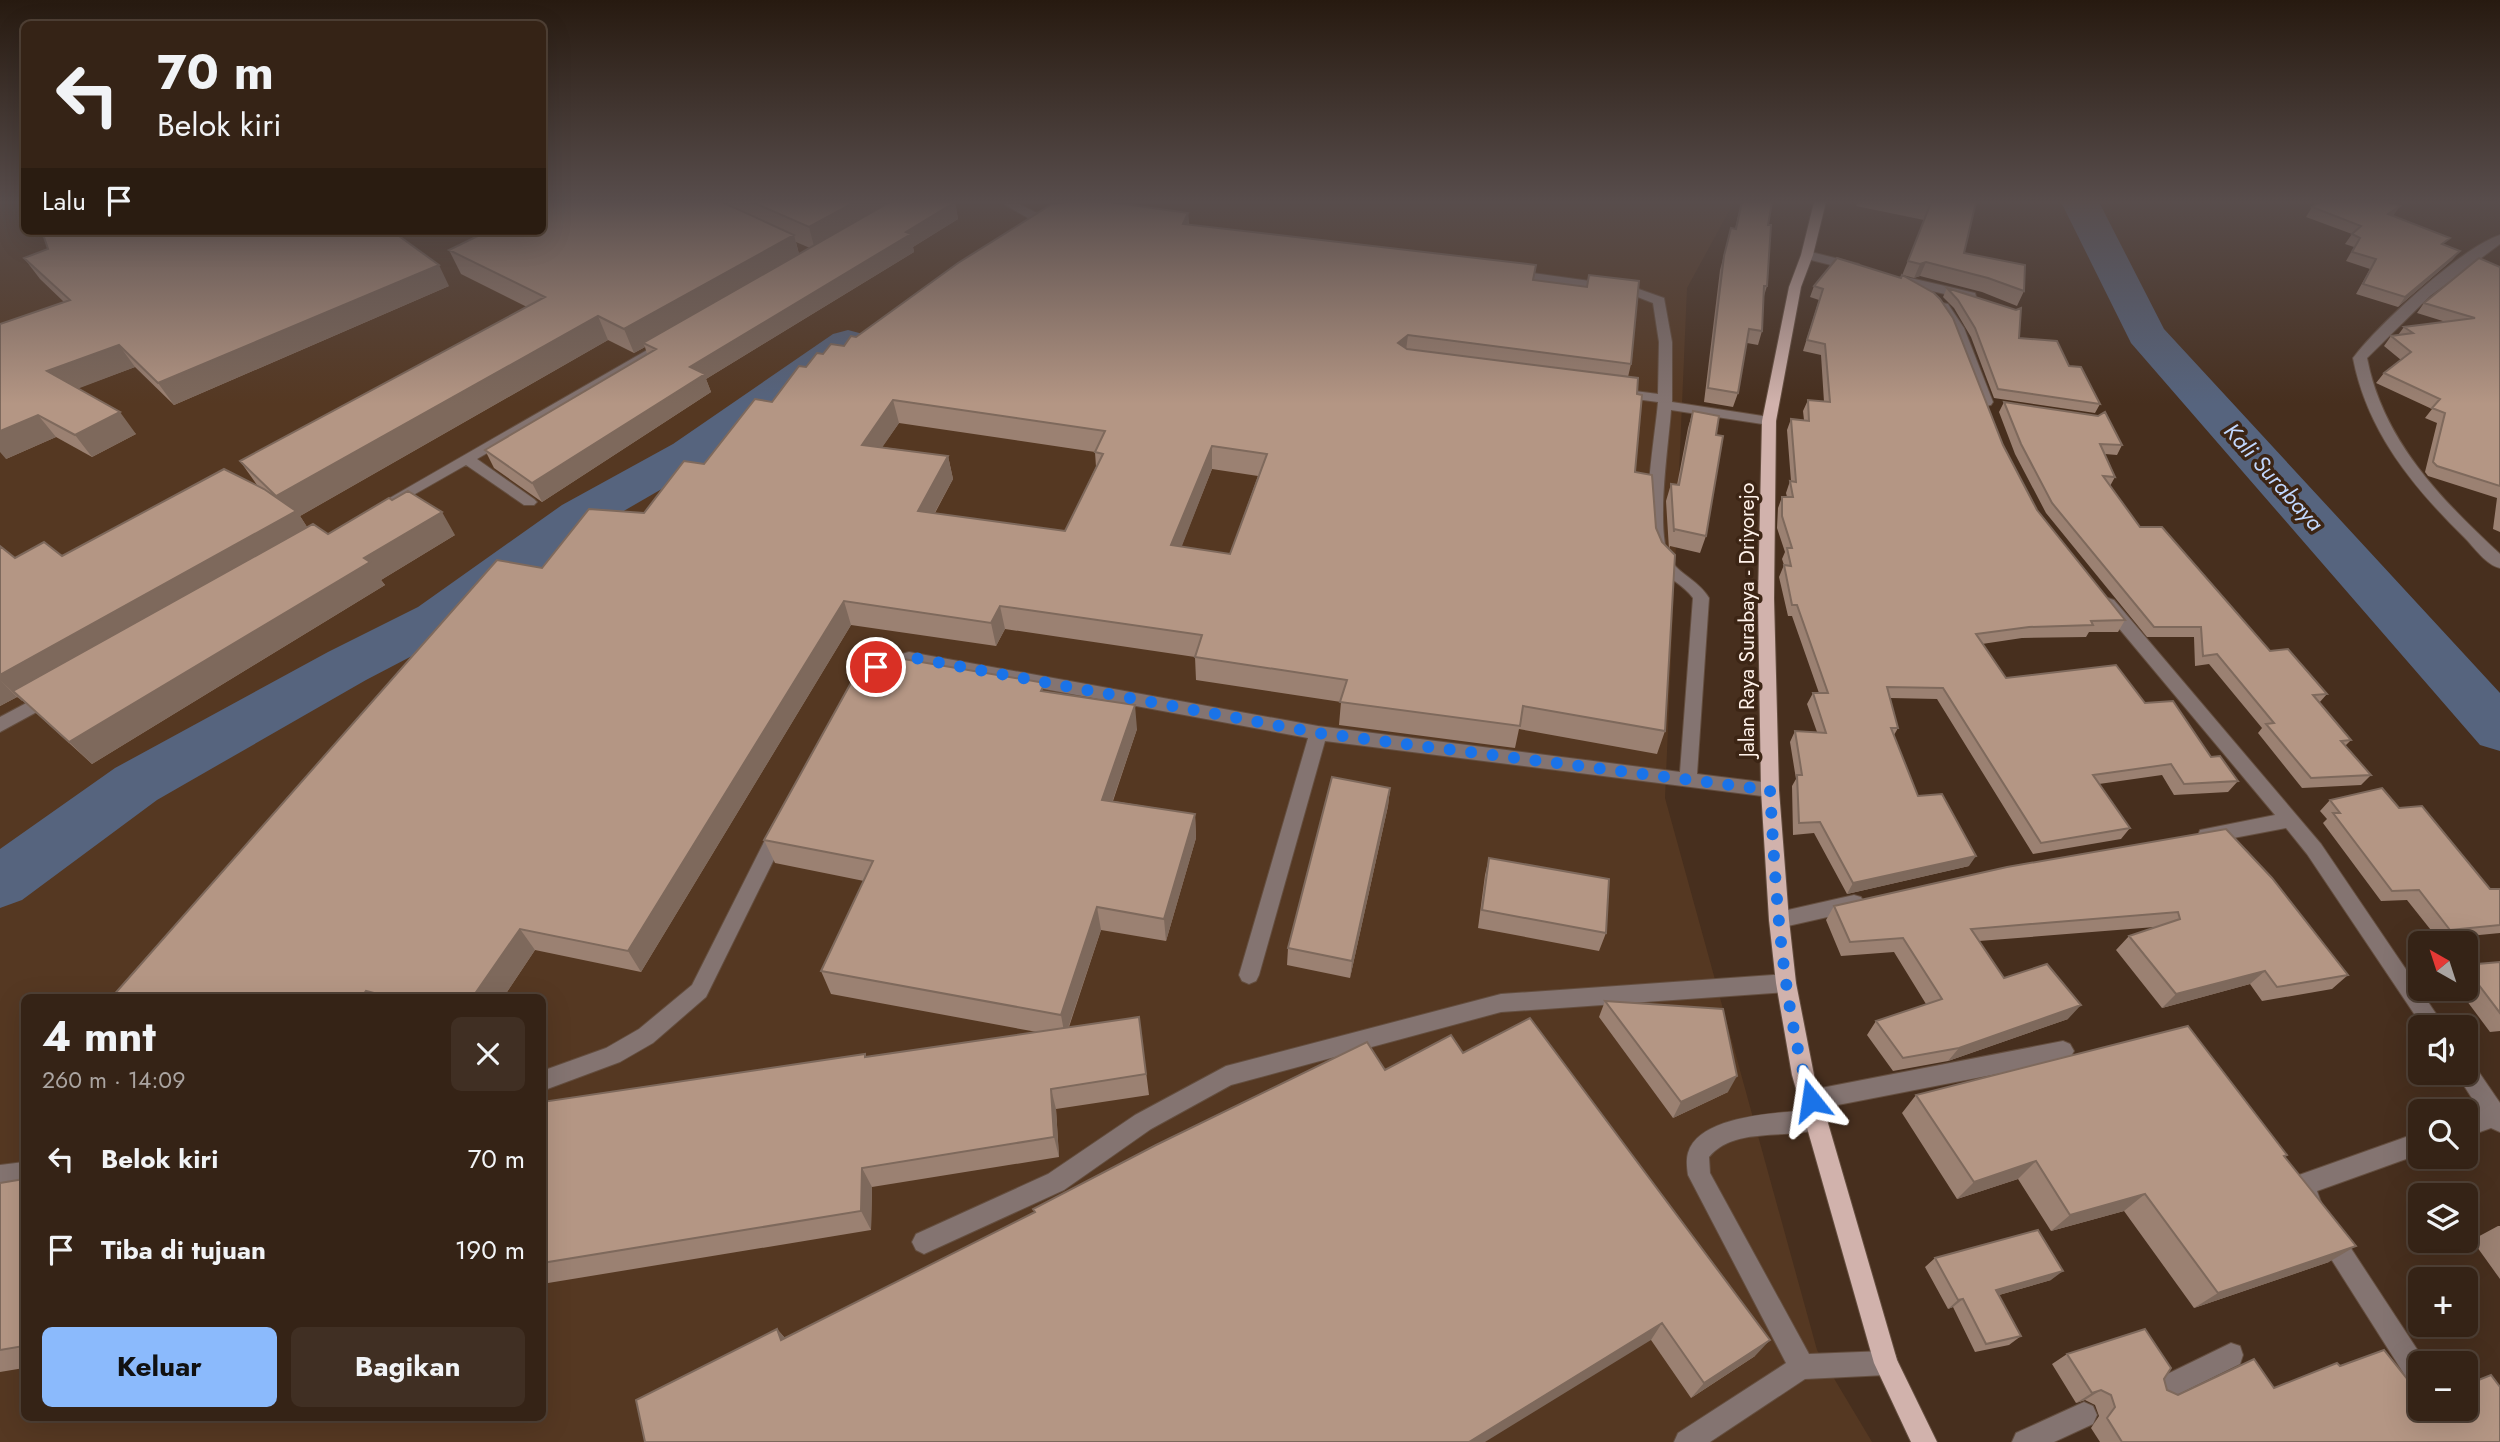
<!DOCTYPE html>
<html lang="id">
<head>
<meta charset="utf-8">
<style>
  body { margin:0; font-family:Jost,sans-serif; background:#402f23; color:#f1f3f6; height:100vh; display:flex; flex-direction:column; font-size:26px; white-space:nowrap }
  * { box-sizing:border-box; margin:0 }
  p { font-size:23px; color:#aaa4a1 }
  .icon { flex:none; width:38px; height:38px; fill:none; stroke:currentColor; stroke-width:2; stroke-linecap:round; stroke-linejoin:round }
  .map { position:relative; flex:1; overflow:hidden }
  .side { position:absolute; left:21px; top:994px; width:525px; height:427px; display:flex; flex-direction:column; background:#352316; border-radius:10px; box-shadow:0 7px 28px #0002,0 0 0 2px #4f4035 }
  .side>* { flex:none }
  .hud { position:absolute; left:21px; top:21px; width:525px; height:214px; border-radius:10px; box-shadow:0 7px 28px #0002,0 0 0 2px #4f4035; background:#352316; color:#f1f3f6; overflow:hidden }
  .needle { width:46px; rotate:321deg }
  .fabs { position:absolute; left:2408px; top:931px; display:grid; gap:14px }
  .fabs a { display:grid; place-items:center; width:70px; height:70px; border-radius:10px; background:#352316; box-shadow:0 7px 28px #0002,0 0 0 2px #4f4035; font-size:35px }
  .pin { position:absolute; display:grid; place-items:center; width:60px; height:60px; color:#fff; margin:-30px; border:4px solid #fff; border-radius:50%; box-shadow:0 2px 7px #0007 }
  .me { position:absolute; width:77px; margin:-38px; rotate:345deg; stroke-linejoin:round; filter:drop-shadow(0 0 5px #0008) }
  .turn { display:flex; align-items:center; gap:24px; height:147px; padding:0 21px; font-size:32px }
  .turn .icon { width:91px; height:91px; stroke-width:2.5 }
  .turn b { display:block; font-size:49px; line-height:60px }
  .then { display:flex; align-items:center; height:66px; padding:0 21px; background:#0003; gap:14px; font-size:26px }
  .round { display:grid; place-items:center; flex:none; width:74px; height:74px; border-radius:10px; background:#402f23 }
  .head { display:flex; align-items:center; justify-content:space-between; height:119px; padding:0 21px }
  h1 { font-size:42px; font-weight:700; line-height:52px }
  .action { display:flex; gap:14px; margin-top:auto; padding:14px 21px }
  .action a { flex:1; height:80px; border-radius:10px; background:#8bbafc; color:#111; font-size:28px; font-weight:700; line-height:80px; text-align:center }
  .action a+a { background:#402f23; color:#f1f3f6 }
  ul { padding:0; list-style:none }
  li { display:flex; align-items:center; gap:21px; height:91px; padding:0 21px }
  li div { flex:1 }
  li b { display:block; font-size:26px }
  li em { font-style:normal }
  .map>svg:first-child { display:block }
  .built { fill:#553822; fill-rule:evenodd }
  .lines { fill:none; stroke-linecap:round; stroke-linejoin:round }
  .river { fill:#56647e; fill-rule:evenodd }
  .minor-casing { stroke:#644e3f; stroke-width:2 }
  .major-casing { stroke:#644e3f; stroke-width:2 }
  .minor { fill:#847471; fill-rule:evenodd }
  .major { fill:#d1b2ac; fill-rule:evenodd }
  .wall { fill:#9b8172; fill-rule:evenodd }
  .shaded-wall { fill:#7e695c }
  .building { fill:#b49684; stroke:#7e695c; stroke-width:2; fill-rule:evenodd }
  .route { stroke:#1a73e8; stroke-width:12; stroke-dasharray:0 21.6 }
  .labels { text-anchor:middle; stroke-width:7; stroke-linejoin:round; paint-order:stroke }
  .street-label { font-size:21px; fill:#fff2ea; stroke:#3c2515 }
  .water-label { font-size:23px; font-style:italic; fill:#c1d7fe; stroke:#3c2515 }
</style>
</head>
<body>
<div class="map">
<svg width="2500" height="1442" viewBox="0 0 2500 1442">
  <rect width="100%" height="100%" fill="#472f1e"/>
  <path class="built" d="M0 202H24V231H542L543 202H1734L1687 288 1665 798 1817 1350 1872 1442H0ZM24 998H542V1418H24Z"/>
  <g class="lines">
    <path class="river" d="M2061 202H2099L2164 329 2500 693V751L2480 745 2131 343Z
      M848 330 863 334 869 343 863 352 705 464 596 527 456 633 366 680 157 800 22 900 0 908V849L115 768 328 652 418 607 562 505 673 444 833 334Z"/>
    <defs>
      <path id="minor" d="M1000 202H1015L1035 212 1064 220 1058 224 1028 218Z
        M2500 235V244L2430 296 2367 358C2383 441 2441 499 2500 554V568C2486 565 2474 547 2464 537 2412 486 2367 431 2353 358 2379 324 2461 248 2500 235Z
        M1807 251 1859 264 1861 267 1855 271 1803 258 1801 255Z
        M1512 270 1633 287 1664 298 1672 342V402L1769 417 1776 421 1769 425 1671 410C1669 442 1654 537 1671 561 1682 576 1699 581 1709 598L1697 774 1770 783 1776 785 1779 790 1776 795 1770 797 1325 741 1259 975 1256 981 1249 984 1242 981 1239 975 1308 738 909 664 881 671 873 665 875 661 909 652 1318 726 1680 772 1693 598C1683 584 1666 578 1657 564 1637 534 1655 439 1658 402L1620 397 1613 393 1620 389 1658 394 1659 342 1653 303 1630 294 1508 277 1506 274Z
        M1902 276 1975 293 1976 296 1970 300 1898 283 1896 280Z
        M1943 303 1948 304 1964 328 1993 402 1991 405 1986 406 1979 402 1950 328 1937 307Z
        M668 338 675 342 673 345 477 459 534 499 537 502 534 505H524L466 465 394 506 389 508 381 503Z
        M2108 598 2114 600 2321 844 2445 1027H2423L2307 854 2286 828 2207 843 2200 840 2198 835 2200 830 2275 815 2102 608 2100 604 2102 600Z
        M49 691 55 692 58 697 55 702 0 732V717Z
        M780 821 787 824 789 829 706 997 653 1043 620 1062 542 1091V1071L606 1048 639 1029 692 985 773 824Z
        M1854 895 1861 897 1864 903 1861 909 1854 911 1779 928 1772 926 1769 920 1772 914 1779 912Z
        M1786 974 1793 977 1796 983 1793 989 1786 992 1501 1012 1231 1085 1151 1129 1064 1190 924 1254 916 1250 912 1242 916 1234 1048 1174 1135 1115 1226 1066 1501 994Z
        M2063 1041 2070 1044 2074 1051 2070 1058 2063 1061 1812 1110 1824 1113 1827 1120 1824 1127C1790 1141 1735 1125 1709 1157L1710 1173 1809 1354 1886 1351 1895 1354 1898 1363 1895 1372 1886 1375 1805 1379 1710 1442H1674L1678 1433 1786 1363 1688 1175C1687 1168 1686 1160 1688 1153 1699 1115 1779 1113 1811 1110L1803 1107 1800 1100 1803 1093 1811 1090Z
        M2466 1062 2474 1065 2500 1103V1132L2491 1128 2466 1137V1117L2480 1111 2456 1073H2466Z
        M2420 1132V1154L2317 1191 2322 1205 2319 1213 2311 1216 2303 1213 2294 1192 2299 1175Z
        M24 1162V1184L0 1187V1165Z
        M2329 1223 2337 1227 2426 1363H2420V1388L2411 1385 2321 1243 2317 1235 2321 1227Z
        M2231 1343 2240 1346 2243 1355 2240 1364 2162 1402 2153 1399 2150 1390 2153 1381Z
        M2084 1402 2093 1406 2097 1415 2093 1424 2054 1442H2012L2016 1433Z"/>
      <path id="major" d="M1814 202H1826L1813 255 1801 287 1776 421 1774 599 1779 790 1789 920 1796 983 1814 1075 1897 1360 1937 1442H1911L1874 1363 1792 1075 1776 983 1769 920 1761 790 1758 599 1762 421 1789 287 1801 255Z"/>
    </defs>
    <use href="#minor" class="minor-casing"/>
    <use href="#major" class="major-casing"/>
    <use href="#minor" class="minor"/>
    <use href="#major" class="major"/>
  </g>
  <path class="wall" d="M547 202H955L958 219 913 247 914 252 706 379 711 392 542 502 494 468 485 450 647 354 645 347 634 353 608 340 300 516 307 527 328 534 455 535 381 580 385 585 92 764 23 701 17 697 0 706V546L15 558 62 556 257 485 240 461 527 307 461 274 449 250ZM796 242 810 248 799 254Z
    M1741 202H1772L1768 225 1767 286 1764 296 1762 331 1758 345 1747 343 1738 393 1733 407 1704 402 1720 270 1731 228 1735 229Z
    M1858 202H1976L1964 253 2024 291 2017 306 1982 292 1920 276 1914 278 1903 275 2003 445 2037 510 2125 620 2118 632H2089L2086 637 2022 638 1982 644 2006 678 2145 703 2211 757 2238 781 2228 792 2174 795 2162 775 2099 784 2130 828 2121 839 2033 854 1937 699 1890 698 1898 728 1894 735 1918 796 1969 866 1847 894 1814 833 1793 835 1792 786 1796 779 1790 742 1795 731 1817 732 1807 704 1813 693H1819L1792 616H1788L1779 577 1784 565 1782 559 1785 552 1777 528 1778 508 1782 497H1787L1786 493 1790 481H1791L1787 430 1791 419 1804 420 1803 411 1808 400 1824 402 1821 355 1803 351 1819 300 1810 297 1814 286 1901 278 1924 220 1856 206Z
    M2312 207 2393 216 2445 245 2460 251 2452 260 2398 307 2356 294 2370 269 2346 261 2354 247 2345 244 2352 234 2306 217Z
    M1188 213 1189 225 1533 280 1586 287 1589 275 1631 364 1628 377 1637 394 1635 472 1665 731 1657 754 1519 729 1515 748 1339 725 1341 702 1196 680 1195 657 1005 629 996 646 851 625 641 972 535 950 503 998H111L542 568 644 513 704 464 772 402 806 367 823 354 844 346 856 337ZM899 423 1095 452 1096 467 1065 531 935 513 953 479 948 456 882 447ZM1212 469 1258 476 1230 554 1181 547Z
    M48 249 449 286 174 405 135 367 78 388 136 434 92 457 56 437 6 459 64 302 40 279 24 258Z
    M2500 267V532L2493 529 2497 498 2428 476 2425 472 2437 423 2425 418 2432 409 2376 383 2384 373 2401 360 2384 346 2391 336 2398 335 2404 327 2446 322 2417 313 2424 303Z
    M1947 288 2019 338 2069 366 2100 404 2095 413 1994 398 1971 337 1954 308 1943 297Z
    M2004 402 2122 445 2117 455 2105 454 2115 477 2110 486 2140 527 2270 651 2327 694 2319 703 2351 740 2345 746 2371 775 2361 785 2302 788 2258 733 2262 728 2209 664 2195 666 2194 637H2147L2046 513 2015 454 1999 412Z
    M1693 411 1716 435 1706 536 1700 553 1670 546 1669 549 1666 501 1671 484 1677 485 1688 428Z
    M1046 691 1137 729 1113 801 1195 814 1196 838 1166 941 1101 930 1069 1027 1139 1017 1149 1095 1056 1109 1059 1157 872 1187 871 1230 542 1284V1102L865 1054 866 1057 1037 1032 831 994 821 971 864 881 775 863 764 840Z
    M1390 788 1388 806 1350 978 1287 965 1288 948Z
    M2330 800 2399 808 2490 889H2500V933L2438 939 2407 900 2381 901 2323 823 2327 819 2320 811Z
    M2226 829 2348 975 2332 989 2262 1001 2250 984 2162 1008 2116 950 2129 936 2155 927 1979 941 2004 978 2068 1019 1948 1061 1893 1071 1867 1035 1876 1021 1926 1004 1894 952 1841 956 1826 920 1834 906Z
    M1489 858 1606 933 1599 951 1478 928 1485 875Z
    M2500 962V1031L2490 1032 2458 989H2466V965Z
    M1605 1001 1728 1092 1673 1118 1599 1017Z
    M1463 1053 1755 1356 1691 1398 1651 1340 636 1400 777 1329 785 1338 1385 1070Z
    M1916 1095 2287 1155 2285 1157 2329 1262 2194 1308 2124 1211 2051 1231 2018 1179 1957 1199 1902 1113Z
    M24 1179V1368L0 1372V1183Z
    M2498 1226H2500V1279L2472 1240Z
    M1935 1258 2051 1280 1999 1295 2021 1336 2009 1345 1975 1352 1953 1307 1948 1309 1925 1267Z
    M2067 1354 2164 1379 2167 1390 2178 1395 2274 1388 2340 1366 2420 1409 2500 1442H2100L2091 1428 2099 1416 2095 1405 2085 1400 2076 1403 2052 1364Z"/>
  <path class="shaded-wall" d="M855 202H902L815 250 809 227Z
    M955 202 958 219 913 247 914 252 706 379 711 392 542 502 532 483 690 367Z
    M2400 206 2393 216 2388 214Z
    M1188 213 1189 235 1183 224Z
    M794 235 800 258 643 343 645 347 634 353 624 329Z
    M2460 251 2452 260 2398 307 2405 297Z
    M1926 262 1920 276 1914 278 1920 264Z
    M439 265 449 286 174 405 158 383Z
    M598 316 608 340 300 516 313 536 13 691 23 701H22L0 680V675L289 515 276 496Z
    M1408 335 1405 358 1398 343Z
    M119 345 135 367 64 394 47 371Z
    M893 400 899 423 868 468 862 445Z
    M120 412 136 434 92 457 75 435Z
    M38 415 56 437 6 459 0 452V431Z
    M1212 446V469L1173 569 1171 545Z
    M948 456 953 479 923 534 918 511Z
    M442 512 455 535 381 580 385 585 92 764 69 742 364 558Z
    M844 601 851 625 641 972 628 951Z
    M1000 606 1005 629 996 646 991 623Z
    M0 680 17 697 0 706Z
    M1135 705 1137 729 1105 823 1102 800Z
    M1390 788 1388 806 1350 978 1352 961Z
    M1195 814 1196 838 1166 941 1164 919Z
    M1976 856 1969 866 1847 894 1853 883Z
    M1097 907 1101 930 1065 1037 1061 1015Z
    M520 929 535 950 503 998H472Z
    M2265 971 2250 984 2162 1008 2176 994Z
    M366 991 372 998H361Z
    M2081 1005 2068 1019 1948 1061 1959 1048Z
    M1737 1076 1728 1092 1673 1118 1681 1102Z
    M1051 1089 1056 1109 1059 1157 1054 1137Z
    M2036 1161 2018 1179 1957 1199 1974 1182Z
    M862 1168 872 1187 871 1230 861 1211Z
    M2145 1194 2124 1211 2051 1231 2070 1215Z
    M2356 1246 2329 1262 2194 1308 2218 1293Z
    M2063 1271 2051 1280 1985 1299 1996 1290Z
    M1963 1299 1953 1307 1948 1309 1958 1300Z
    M1662 1323 1651 1340 1485 1442H1469Z
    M777 1329 791 1345 781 1340Z
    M1770 1340 1755 1356 1691 1398 1704 1383Z
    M2101 1390 2085 1400 2076 1403 2092 1393Z"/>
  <path class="building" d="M547 202H722L794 235 624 329 598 316 276 496 240 461 545 297 449 250 488 231H542V204Z
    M752 202H855L809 227Z
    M890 202H955L906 232 911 234 690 367 705 374 532 483 485 450 656 349 643 343Z
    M1066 202H1110L1188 213 1183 224 1536 265 1533 280 1587 287 1589 275 1639 281 1631 364 1408 335 1398 343 1407 349 1638 378 1637 394 1642 395 1635 472 1652 475 1656 528 1662 542 1675 555 1665 731 1523 706 1520 726 1340 702 1347 680 1195 657 1202 635 1000 606 991 623 844 601 628 951 520 929 472 998H393L366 991 361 998H111L497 560 542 568 589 509 644 513 684 461 704 464 755 399 772 402 799 366 806 367 817 353 823 354 831 344 844 346 851 336 856 337 958 263 1052 204ZM893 400 1105 431 1095 452 1103 454 1065 531 918 511 948 456 862 445ZM1212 446 1267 454 1230 554 1171 545Z
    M1742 202H1772L1768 225H1771L1767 286H1764L1762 331 1749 329 1738 393 1708 388 1724 256 1731 228 1736 229Z
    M1912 202H1976L1964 253 2025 265 2024 291 1988 278 1926 262 1920 264 1908 261 1930 205Z
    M2320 202H2388L2400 206 2388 214 2450 238 2442 244 2460 251 2405 297 2363 284 2376 259 2352 252 2360 238 2352 234 2361 226 2312 207Z
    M42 231H392L439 265 158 383 119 345 47 371 120 412 75 435 38 415 0 431V324L70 300 24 258 48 249Z
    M1837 258 1901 278 1902 275 1934 293 1940 299 1953 318 2003 445 2037 510 2125 620 2091 621 2093 625 2029 627 1976 634 2006 678 2116 665 2145 703 2173 701 2211 757 2220 756 2238 781 2184 784 2171 764 2093 775 2130 828 2041 843 1943 688 1887 687 1898 728H1891L1918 796 1942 794 1976 856 1853 883 1820 822 1799 823 1797 775H1802L1795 731 1826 733 1813 693H1828L1797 605H1792L1784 565 1791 566 1787 548H1792L1782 516V497H1793L1790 481 1796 482 1791 419 1809 421 1808 400 1830 402 1825 344 1807 340 1823 289 1814 286Z
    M2479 258 2500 267V486L2437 466 2433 462 2445 413 2432 408 2440 399 2384 373 2411 352 2391 336 2413 333 2404 327 2475 318 2424 303Z
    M1947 288 2016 310 2021 308 2019 338 2057 341 2069 366 2081 367 2100 404 1998 389 1975 328 1958 300Z
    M2004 402 2098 416 2105 412 2122 445 2100 444 2115 477 2103 476 2140 527H2162L2270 651 2288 649 2327 694 2313 695 2351 740 2341 741 2371 775 2311 778 2266 724 2274 723 2217 654 2203 656 2201 627H2154L2052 503 2021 444Z
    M1693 411 1719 416 1716 435 1723 436 1706 536 1674 529V532L1671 484 1679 485Z
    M224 469 264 489 296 511 0 675V546L15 558 44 542 62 556Z
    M408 491 442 512 364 558 370 562 69 742 13 691 313 524 328 534 389 498 392 500Z
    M874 654 1045 683 1041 691 1135 705 1102 800 1195 814 1164 919 1097 907 1061 1015 821 971 873 861 764 840 862 663Z
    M1332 777 1390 788 1352 961 1288 948Z
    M2382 788 2399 808 2422 806 2490 889H2500V925L2450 930 2419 890 2392 891 2333 813H2340L2330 800Z
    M2226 829 2272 878 2348 975 2277 987 2265 971 2176 994 2129 936 2180 919 2178 912 1971 929 2004 978 2047 964 2081 1005 1959 1048 1903 1058 1876 1021 1942 999 1903 938 1850 942 1834 906 2007 867Z
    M1489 858 1609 879 1606 933 1482 910Z
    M2500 962V1013L2466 968V965Z
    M1605 1001 1723 1009 1737 1076 1681 1102Z
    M1139 1017 1146 1074 1051 1089 1054 1137 862 1168 861 1211 542 1263V1102L865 1054V1057Z
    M1530 1018 1770 1340 1704 1383 1662 1323 1469 1442H645L636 1400 777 1329 781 1340 1035 1212 1033 1209 1156 1145 1367 1042 1385 1070 1451 1035 1463 1053Z
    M2188 1026 2287 1155 2284 1156 2356 1246 2218 1293 2145 1194 2070 1215 2036 1161 1974 1182 1916 1095Z
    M24 1179V1346L0 1350V1183Z
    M2038 1230 2063 1271 1996 1290 2021 1336 1986 1344 1963 1299 1958 1300 1935 1258Z
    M2145 1329 2171 1368 2164 1379 2167 1390 2178 1395 2254 1359 2274 1388 2337 1363 2340 1366 2384 1350 2420 1395V1409H2466V1385L2491 1375 2500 1387V1442H2122L2107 1418 2115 1407 2111 1395 2101 1390 2092 1393 2067 1354Z"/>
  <linearGradient id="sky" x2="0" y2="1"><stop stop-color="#271a10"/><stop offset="0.5" stop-color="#584d4c"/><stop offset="1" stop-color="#584d4c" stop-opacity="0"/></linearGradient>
  <rect width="2500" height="404" fill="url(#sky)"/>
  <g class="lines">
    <path class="route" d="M876 667 909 657 1318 733 1770 790C1776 894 1781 1000 1811 1100"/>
  </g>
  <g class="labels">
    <g class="street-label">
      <text transform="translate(1747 620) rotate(-90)" y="7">Jalan Raya Surabaya - Driyorejo</text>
    </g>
    <g class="water-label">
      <text transform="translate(2274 477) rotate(48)" y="8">Kali Surabaya</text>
    </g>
  </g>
</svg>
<div class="fabs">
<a><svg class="needle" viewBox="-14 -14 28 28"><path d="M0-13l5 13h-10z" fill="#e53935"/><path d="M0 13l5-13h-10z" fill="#aaa4a1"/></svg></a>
<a><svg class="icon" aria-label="sound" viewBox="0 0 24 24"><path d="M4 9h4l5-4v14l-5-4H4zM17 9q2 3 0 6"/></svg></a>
<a><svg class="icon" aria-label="search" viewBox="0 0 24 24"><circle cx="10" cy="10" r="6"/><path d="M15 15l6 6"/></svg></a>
<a><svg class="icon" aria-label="layers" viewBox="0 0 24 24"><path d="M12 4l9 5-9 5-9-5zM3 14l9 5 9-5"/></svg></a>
<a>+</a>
<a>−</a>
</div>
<div class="pin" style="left:876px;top:667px;background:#d93025"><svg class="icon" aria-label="arrive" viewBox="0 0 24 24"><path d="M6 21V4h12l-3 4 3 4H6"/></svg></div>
<svg class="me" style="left:1811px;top:1100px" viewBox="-20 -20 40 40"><path d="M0-17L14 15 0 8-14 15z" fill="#1a73e8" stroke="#fff" stroke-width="4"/></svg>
<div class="hud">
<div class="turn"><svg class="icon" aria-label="left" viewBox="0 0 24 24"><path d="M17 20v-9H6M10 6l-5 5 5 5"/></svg><div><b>70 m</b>Belok kiri</div></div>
<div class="then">Lalu<svg class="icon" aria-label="arrive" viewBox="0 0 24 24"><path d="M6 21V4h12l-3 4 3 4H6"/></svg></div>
</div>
<section class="side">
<div class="head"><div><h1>4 mnt</h1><p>260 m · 14:09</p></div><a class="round"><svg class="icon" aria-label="close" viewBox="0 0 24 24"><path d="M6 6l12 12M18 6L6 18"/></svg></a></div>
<ul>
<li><svg class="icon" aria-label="left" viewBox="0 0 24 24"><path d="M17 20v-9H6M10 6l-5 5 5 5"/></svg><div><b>Belok kiri</b></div><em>70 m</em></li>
<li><svg class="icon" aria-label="arrive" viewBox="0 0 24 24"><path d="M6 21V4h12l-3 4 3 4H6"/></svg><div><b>Tiba di tujuan</b></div><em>190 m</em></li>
</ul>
<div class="action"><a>Keluar</a><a>Bagikan</a></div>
</section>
</div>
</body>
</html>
